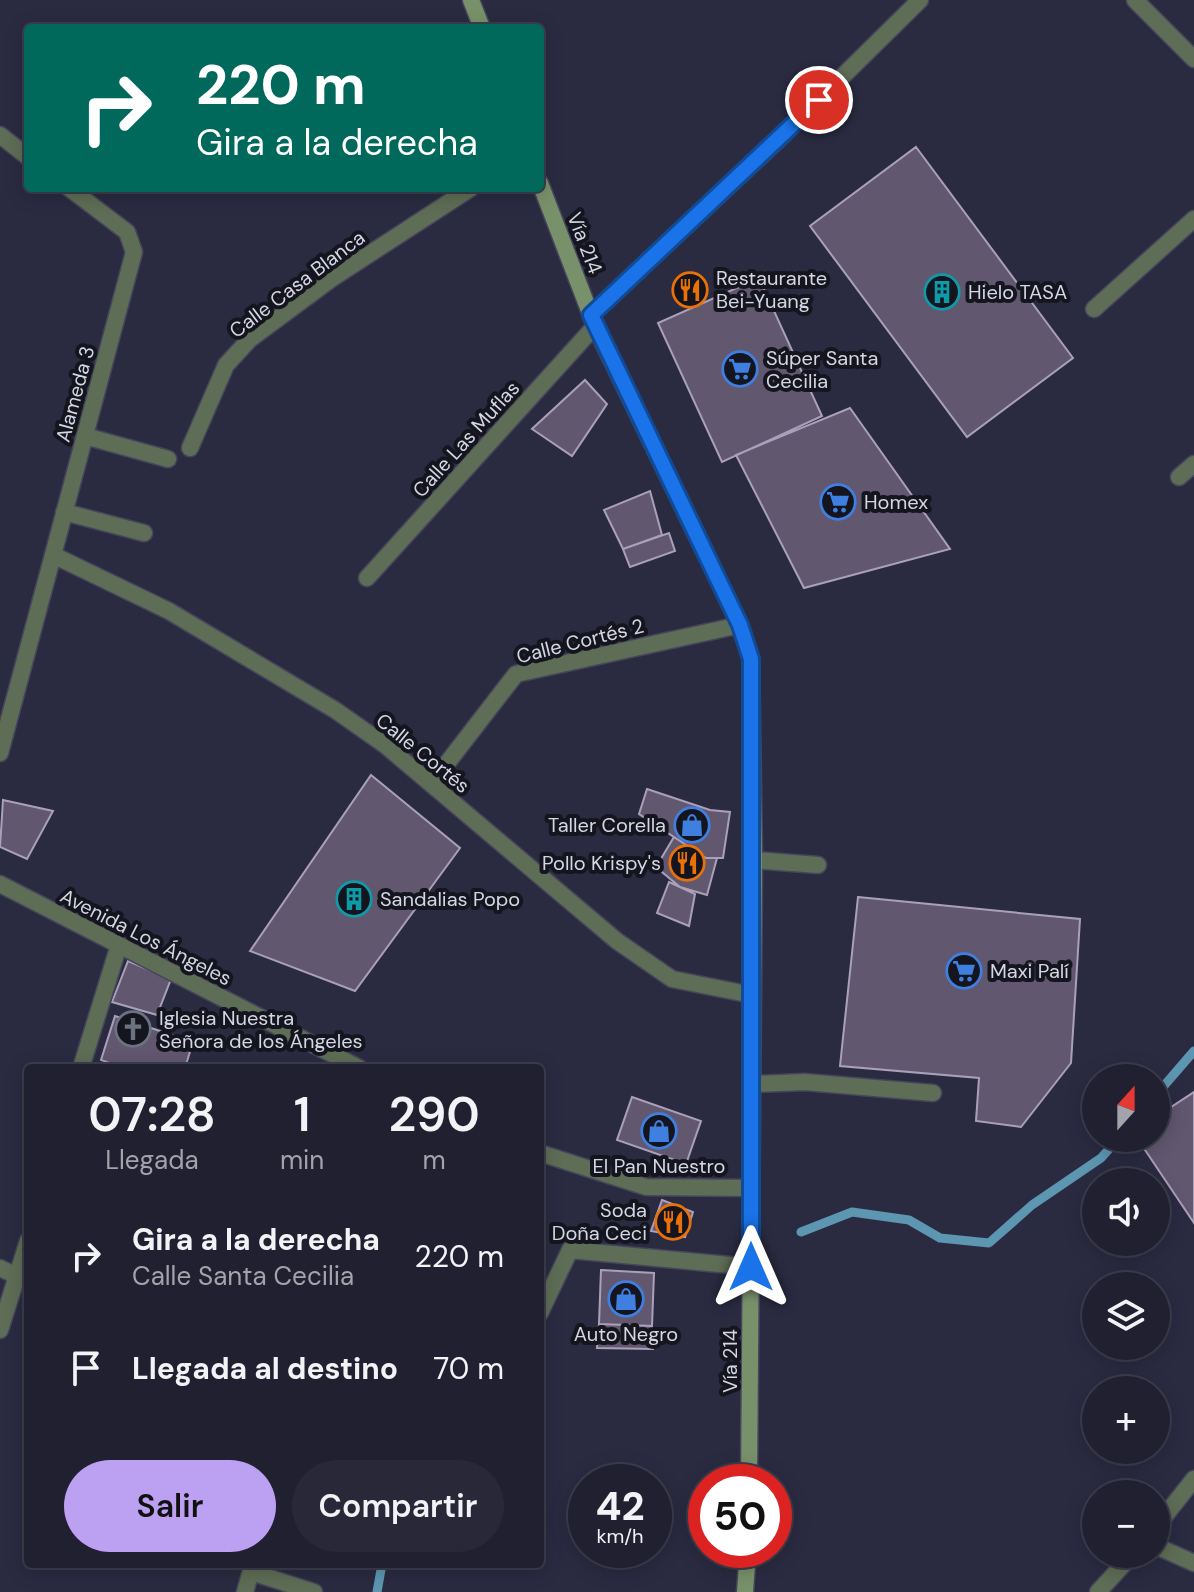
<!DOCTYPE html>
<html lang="es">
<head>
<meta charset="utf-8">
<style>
  body { margin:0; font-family:"DM Sans",sans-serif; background:#282839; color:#f1f3f6; height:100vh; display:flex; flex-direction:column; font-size:30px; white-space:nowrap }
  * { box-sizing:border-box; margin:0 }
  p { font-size:26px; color:#a2a3ab }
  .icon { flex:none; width:44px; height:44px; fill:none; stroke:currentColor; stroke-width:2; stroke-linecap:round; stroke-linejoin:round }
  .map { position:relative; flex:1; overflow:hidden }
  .details { position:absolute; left:24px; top:1064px; width:520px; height:504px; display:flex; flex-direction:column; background:#202031; border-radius:8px; box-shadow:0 4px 20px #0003,0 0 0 2px #3d3e4d }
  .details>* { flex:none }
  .hud { position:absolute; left:24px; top:24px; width:520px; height:168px; border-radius:8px; box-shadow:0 4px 20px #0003,0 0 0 2px #3d3e4d; background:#00695c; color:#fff; overflow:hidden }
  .needle { width:52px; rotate:21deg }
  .tools { position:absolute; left:1082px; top:1064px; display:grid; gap:16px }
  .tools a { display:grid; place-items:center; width:88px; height:88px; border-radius:50%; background:#202031; box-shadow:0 4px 20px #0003,0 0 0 2px #3d3e4d; font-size:40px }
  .speed { position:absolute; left:568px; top:1464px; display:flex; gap:16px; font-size:40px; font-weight:700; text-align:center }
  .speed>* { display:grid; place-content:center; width:104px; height:104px; border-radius:50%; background:#202031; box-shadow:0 4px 20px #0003,0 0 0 2px #3d3e4d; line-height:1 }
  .speed small { font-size:20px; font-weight:400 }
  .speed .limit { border:12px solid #d22; background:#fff; color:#111 }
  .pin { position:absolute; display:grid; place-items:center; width:68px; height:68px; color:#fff; margin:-34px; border:4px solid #fff; border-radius:50%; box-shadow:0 2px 8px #0007 }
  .me { position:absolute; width:88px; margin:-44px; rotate:0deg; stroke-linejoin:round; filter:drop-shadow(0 0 6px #0008) }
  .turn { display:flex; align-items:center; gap:28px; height:168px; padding:0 40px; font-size:36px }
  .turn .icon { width:104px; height:104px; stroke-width:2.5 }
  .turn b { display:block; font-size:56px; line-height:68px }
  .eta { display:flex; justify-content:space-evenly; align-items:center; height:136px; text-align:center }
  .eta b { font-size:48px; font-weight:600; line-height:56px }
  .cta { display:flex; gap:16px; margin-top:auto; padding:16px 40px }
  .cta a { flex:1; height:92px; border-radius:48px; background:#bca0f2; color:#111; font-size:32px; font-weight:600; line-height:92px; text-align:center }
  .cta a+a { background:#282839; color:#f1f3f6 }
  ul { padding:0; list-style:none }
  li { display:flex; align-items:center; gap:24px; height:112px; padding:0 40px }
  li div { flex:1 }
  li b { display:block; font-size:30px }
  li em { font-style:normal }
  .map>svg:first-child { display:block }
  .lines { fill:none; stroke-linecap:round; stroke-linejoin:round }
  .stream { stroke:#5d96b1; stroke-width:9 }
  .building { fill:#61576f; stroke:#aba0ba; stroke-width:2 }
  .service-casing { stroke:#45465b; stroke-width:19 }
  .minor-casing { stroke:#45465b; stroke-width:19 }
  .secondary-casing { stroke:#45465b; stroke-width:19 }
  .service { stroke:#5e6d55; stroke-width:16 }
  .minor { stroke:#5e6d55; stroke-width:16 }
  .secondary { stroke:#79916b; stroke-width:16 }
  .route-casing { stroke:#114b97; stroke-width:20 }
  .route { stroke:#1a73e8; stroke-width:14 }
  .labels { text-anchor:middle; stroke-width:8; stroke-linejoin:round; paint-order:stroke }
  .street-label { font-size:20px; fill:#d5d6e4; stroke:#14151e }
  .poi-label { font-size:20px; fill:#d5d6e4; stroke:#14151e; text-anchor:start }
</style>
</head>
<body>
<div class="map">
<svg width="1194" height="1592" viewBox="0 0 1194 1592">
  <rect width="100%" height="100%" fill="#2a2b41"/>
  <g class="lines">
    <path class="stream" d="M1156 1095 1194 1051
      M801 1232 852 1212 909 1220 940 1238 989 1243 1032 1205 1101 1158 1119 1138
      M377 1592 382 1564"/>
  </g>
  <path class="building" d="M916 147 1073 358 967 437 810 226Z
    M759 278 822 416 722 462 658 323Z
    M585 380 607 404 572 456 532 429Z
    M850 408 950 549 804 588 736 455Z
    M650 491 662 535 623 549 604 510Z
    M669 533 675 551 630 567 623 549Z
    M371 775 460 848 355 991 250 951Z
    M647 789 710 810 730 812 723 858H706L639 814Z
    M3 800 53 811 27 859 0 847Z
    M674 837 706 858H717L707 895 680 887 656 867Z
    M669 882 695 894 689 926 657 913Z
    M858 897 1080 919 1071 1063 1021 1127 976 1121 979 1078 840 1066Z
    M128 961 171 979 157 1015 112 1002Z
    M115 1016 193 1042 185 1068H123L101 1060Z
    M1194 1092V1223L1137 1138H1156V1117Z
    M632 1097 701 1121 686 1164 617 1140Z
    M662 1200 693 1212 685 1237 651 1231Z
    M601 1270 654 1273 652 1326 599 1324Z
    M599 1324 652 1326 653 1349 597 1348Z"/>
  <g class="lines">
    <defs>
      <path id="service" d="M0 135 28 157
        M69 188 127 232 134 252 53 555 169 611 335 710 385 745 617 941 672 979 752 995
        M1094 309 1194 219
        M85 436 168 459
        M190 448 226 365 250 339 331 279 471 188
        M1179 477 1194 464
        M64 512 144 533
        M367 578 595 326
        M431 784 516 674 740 625
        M754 860 818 865
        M753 1084 805 1082 933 1093
        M0 1268 17 1276
        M540 1313 570 1250 751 1267
        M1156 1546 1194 1563
        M245 1592 253 1564"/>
      <path id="minor" d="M1135 0 1194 59
        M591 315 778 140 920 0
        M0 753 53 555
        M0 884 359 1068
        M81 1068 119 945
        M540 1153 646 1187 750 1188
        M0 1330 28 1241
        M1156 1527 1194 1479
        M251 1572 314 1592
        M1098 1592 1133 1554"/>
      <path id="secondary" d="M471 0 482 28
        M540 183 595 326 740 625 751 659 754 860 749 1482
        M745 1592 748 1550"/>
    </defs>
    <use href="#service" class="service-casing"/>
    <use href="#minor" class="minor-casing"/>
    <use href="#secondary" class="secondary-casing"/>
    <use href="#service" class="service"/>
    <use href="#minor" class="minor"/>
    <use href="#secondary" class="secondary"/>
  </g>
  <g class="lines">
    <defs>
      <path id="route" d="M751 1267V659L740 625 591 315 819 100"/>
    </defs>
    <use href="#route" class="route-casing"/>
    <use href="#route" class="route"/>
  </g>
  <defs>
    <symbol id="restaurant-ring" viewBox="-11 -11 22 22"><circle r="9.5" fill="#14151e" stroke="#e8710a" stroke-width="1.5"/><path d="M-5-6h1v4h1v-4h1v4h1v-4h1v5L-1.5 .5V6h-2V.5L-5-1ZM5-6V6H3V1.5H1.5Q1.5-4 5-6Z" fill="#e8710a"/></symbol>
    <symbol id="building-ring" viewBox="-11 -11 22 22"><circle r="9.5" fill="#14151e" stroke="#0f9aa8" stroke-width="1.5"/><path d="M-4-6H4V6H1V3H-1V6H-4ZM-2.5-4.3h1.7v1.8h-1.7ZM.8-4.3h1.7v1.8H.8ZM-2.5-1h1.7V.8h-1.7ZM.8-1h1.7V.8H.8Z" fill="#0f9aa8"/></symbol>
    <symbol id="supermarket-ring" viewBox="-11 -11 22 22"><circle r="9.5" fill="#14151e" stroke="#3f7fe0" stroke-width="1.5"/><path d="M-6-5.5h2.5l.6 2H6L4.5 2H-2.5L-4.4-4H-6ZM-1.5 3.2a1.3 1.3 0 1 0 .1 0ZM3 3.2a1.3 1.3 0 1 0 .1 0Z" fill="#3f7fe0"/></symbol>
    <symbol id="shop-ring" viewBox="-11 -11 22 22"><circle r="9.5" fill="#14151e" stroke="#3f7fe0" stroke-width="1.5"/><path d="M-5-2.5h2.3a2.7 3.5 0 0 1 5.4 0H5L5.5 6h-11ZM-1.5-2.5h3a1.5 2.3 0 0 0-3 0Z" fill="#3f7fe0"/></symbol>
    <symbol id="church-ring" viewBox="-11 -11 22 22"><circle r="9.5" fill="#14151e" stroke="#6b7280" stroke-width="1.5"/><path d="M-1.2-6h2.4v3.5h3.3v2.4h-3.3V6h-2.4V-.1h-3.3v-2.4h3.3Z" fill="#6b7280"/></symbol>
  </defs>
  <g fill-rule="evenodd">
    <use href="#restaurant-ring" x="670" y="270" width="40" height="40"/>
    <use href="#building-ring" x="922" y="272" width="40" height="40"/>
    <use href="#supermarket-ring" x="720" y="349" width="40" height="40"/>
    <use href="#supermarket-ring" x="818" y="482" width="40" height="40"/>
    <use href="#shop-ring" x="672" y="805" width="40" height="40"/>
    <use href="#restaurant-ring" x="667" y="843" width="40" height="40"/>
    <use href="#building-ring" x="334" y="879" width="40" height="40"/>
    <use href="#supermarket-ring" x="944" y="951" width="40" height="40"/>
    <use href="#church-ring" x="113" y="1009" width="40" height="40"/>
    <use href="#shop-ring" x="639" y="1111" width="40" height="40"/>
    <use href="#restaurant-ring" x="653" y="1202" width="40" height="40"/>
    <use href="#shop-ring" x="606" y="1279" width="40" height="40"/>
  </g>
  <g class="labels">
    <g class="street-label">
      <text transform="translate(585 243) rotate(69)" y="7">Vía 214</text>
      <text transform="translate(297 284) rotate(-37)" y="7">Calle Casa Blanca</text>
      <text transform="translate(75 394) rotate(-75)" y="7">Alameda 3</text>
      <text transform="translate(466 439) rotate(-48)" y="7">Calle Las Muflas</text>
      <text transform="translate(580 641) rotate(-14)" y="7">Calle Cortés 2</text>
      <text transform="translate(423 753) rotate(39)" y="7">Calle Cortés</text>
      <text transform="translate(146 937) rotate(27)" y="7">Avenida Los Ángeles</text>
      <text transform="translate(730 1361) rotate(-90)" y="7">Vía 214</text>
    </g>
    <g class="poi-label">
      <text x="716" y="285">Restaurante<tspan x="716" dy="23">Bei-Yuang</tspan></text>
      <text x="968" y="299">Hielo TASA</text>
      <text x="766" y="365">Súper Santa<tspan x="766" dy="23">Cecilia</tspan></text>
      <text x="864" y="509">Homex</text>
      <text x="666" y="832" text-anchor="end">Taller Corella</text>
      <text x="661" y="870" text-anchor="end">Pollo Krispy's</text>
      <text x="380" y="906">Sandalias Popo</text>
      <text x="990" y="978">Maxi Palí</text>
      <text x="159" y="1025">Iglesia Nuestra<tspan x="159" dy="23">Señora de los Ángeles</tspan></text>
      <text x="659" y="1173" text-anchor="middle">El Pan Nuestro</text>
      <text x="647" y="1217" text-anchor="end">Soda<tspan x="647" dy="23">Doña Ceci</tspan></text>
      <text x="626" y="1341" text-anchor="middle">Auto Negro</text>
    </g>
  </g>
</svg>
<div class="tools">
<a><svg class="needle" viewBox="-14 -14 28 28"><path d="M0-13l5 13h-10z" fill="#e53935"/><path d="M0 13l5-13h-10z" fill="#a2a3ab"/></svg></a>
<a><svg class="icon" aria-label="sound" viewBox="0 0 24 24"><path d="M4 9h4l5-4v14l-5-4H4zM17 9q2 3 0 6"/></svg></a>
<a><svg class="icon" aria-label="layers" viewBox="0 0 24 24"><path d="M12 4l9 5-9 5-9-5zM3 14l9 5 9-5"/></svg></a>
<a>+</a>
<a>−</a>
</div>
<div class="speed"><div>42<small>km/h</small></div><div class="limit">50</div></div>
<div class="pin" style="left:819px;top:100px;background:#d93025"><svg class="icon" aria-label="arrive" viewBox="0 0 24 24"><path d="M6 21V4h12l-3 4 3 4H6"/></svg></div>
<svg class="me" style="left:751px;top:1267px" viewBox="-20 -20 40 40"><path d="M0-17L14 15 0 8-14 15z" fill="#1a73e8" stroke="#fff" stroke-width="4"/></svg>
<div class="hud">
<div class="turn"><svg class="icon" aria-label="right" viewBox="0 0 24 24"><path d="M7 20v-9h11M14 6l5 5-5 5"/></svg><div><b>220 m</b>Gira a la derecha</div></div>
</div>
<section class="details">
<div class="eta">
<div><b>07:28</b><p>Llegada</p></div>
<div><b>1</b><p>min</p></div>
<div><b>290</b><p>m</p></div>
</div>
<ul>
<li><svg class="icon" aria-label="right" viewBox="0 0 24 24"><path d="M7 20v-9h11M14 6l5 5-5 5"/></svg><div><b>Gira a la derecha</b><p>Calle Santa Cecilia</p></div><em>220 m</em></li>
<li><svg class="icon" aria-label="arrive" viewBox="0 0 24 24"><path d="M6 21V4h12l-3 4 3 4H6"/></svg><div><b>Llegada al destino</b></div><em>70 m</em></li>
</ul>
<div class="cta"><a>Salir</a><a>Compartir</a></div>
</section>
</div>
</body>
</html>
